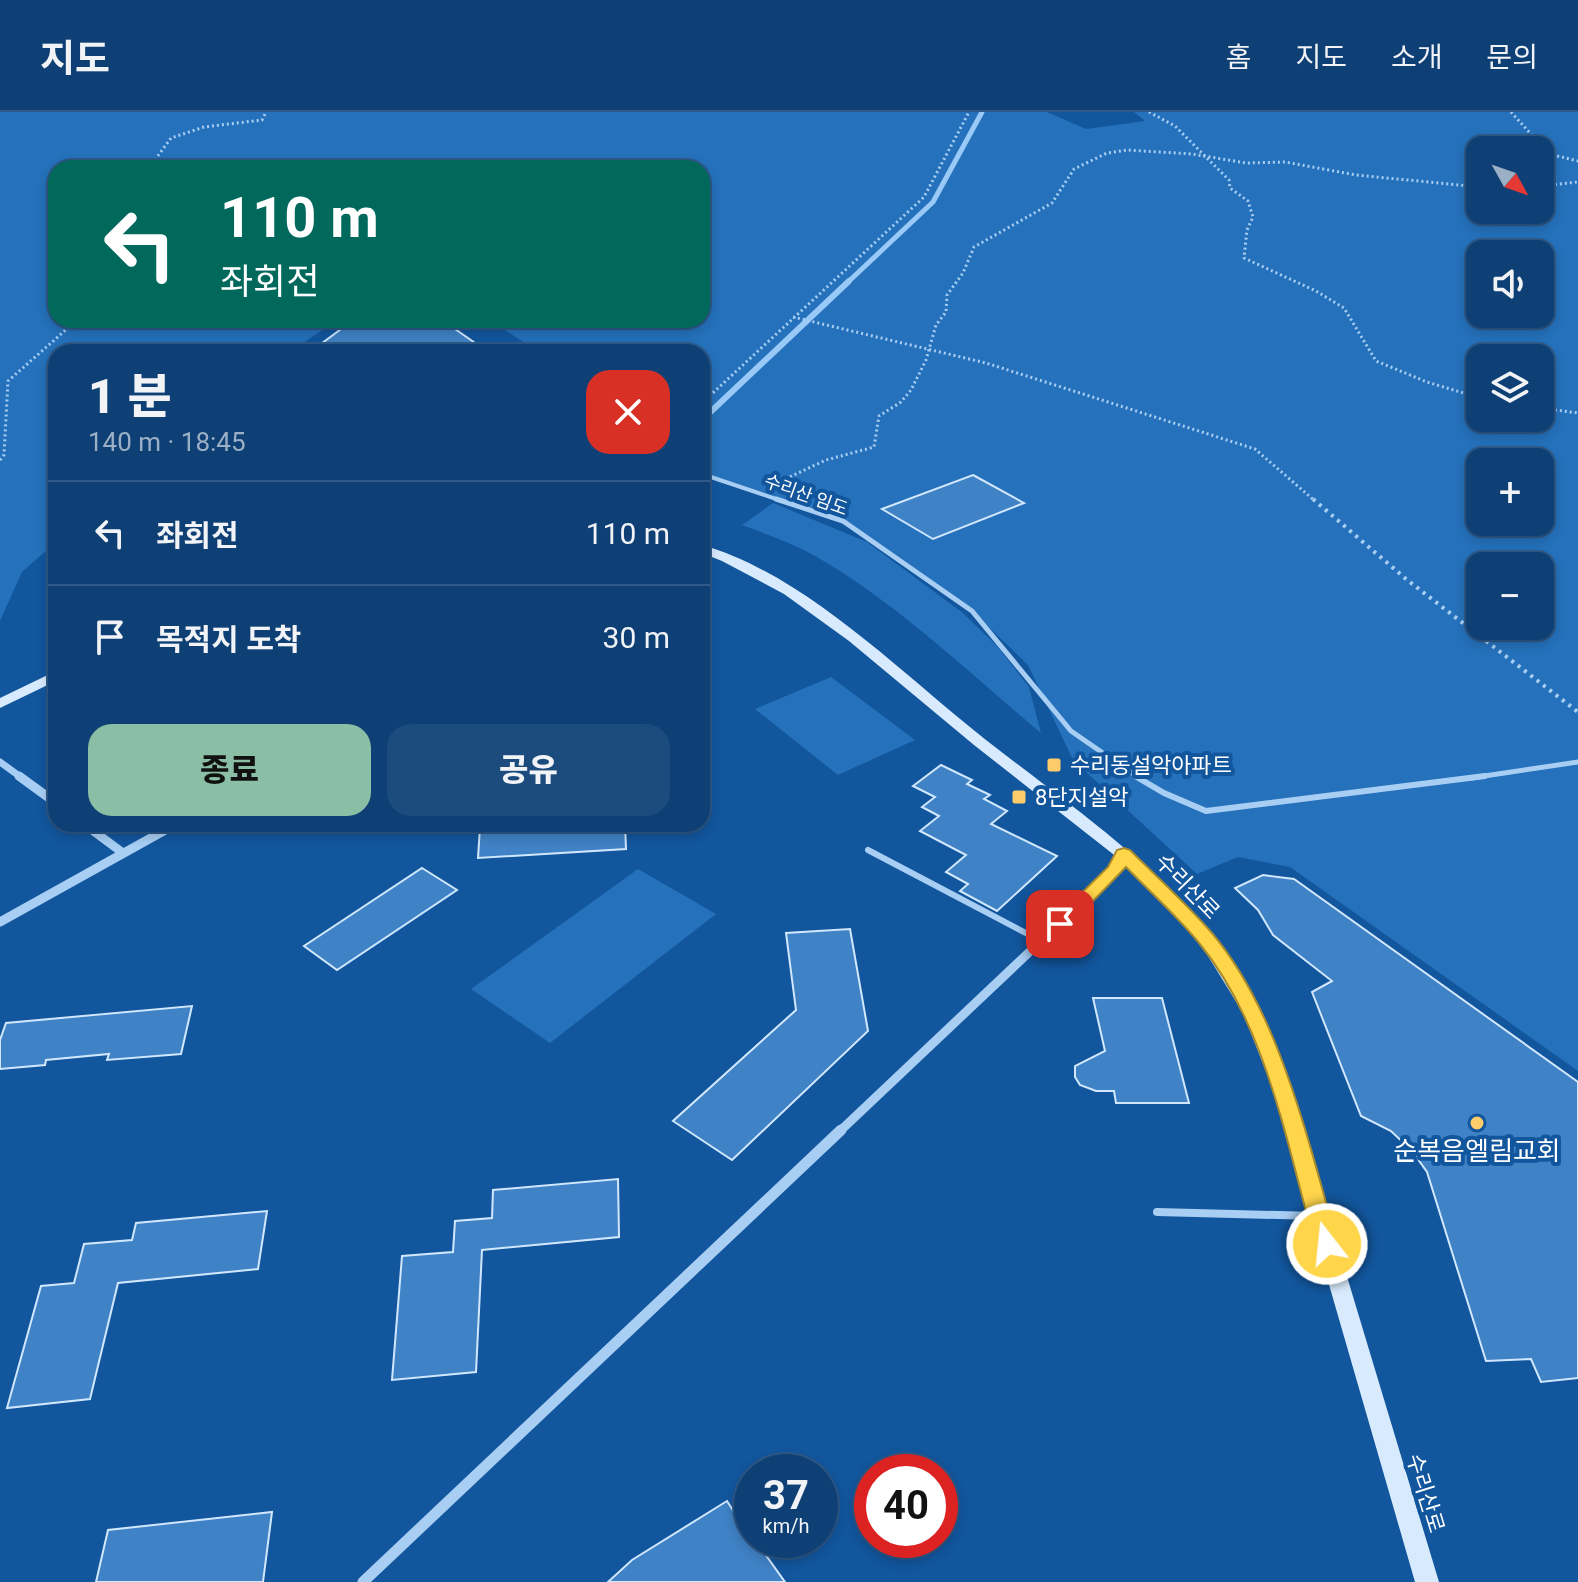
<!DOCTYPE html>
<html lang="ko">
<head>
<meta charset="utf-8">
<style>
  body { margin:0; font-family:Roboto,"Noto Sans KR",sans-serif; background:#1c4b7e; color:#f1f3f6; height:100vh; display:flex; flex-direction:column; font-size:30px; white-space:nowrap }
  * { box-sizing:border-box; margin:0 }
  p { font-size:26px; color:#9bafc5 }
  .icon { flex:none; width:44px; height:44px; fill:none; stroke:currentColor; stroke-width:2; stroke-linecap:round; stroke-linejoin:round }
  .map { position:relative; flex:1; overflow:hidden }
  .details { position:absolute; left:48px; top:232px; width:662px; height:488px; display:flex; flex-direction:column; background:#0e4076; border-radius:24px; box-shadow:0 4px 12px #0003,0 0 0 2px #2e5988 }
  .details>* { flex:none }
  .banner { position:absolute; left:48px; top:48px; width:662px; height:168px; border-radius:24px; box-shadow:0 4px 12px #0003,0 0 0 2px #2e5988; background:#00695c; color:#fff; overflow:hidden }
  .needle { width:52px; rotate:130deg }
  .controls { position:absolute; left:1466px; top:24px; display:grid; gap:16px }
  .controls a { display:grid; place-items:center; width:88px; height:88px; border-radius:16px; background:#0e4076; box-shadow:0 4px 12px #0003,0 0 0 2px #2e5988; font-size:40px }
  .speed { position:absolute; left:734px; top:1342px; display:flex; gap:16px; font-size:40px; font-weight:700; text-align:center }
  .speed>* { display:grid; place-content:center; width:104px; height:104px; border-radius:50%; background:#0e4076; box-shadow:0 4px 12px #0003,0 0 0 2px #2e5988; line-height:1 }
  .speed small { font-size:20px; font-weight:400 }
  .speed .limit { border:12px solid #d22; background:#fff; color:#111 }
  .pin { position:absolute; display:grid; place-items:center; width:68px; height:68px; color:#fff; margin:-34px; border-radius:16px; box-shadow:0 4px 12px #0006 }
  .me { position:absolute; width:88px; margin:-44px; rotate:344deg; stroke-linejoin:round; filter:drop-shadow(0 0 6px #0008) }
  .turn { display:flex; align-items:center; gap:28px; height:168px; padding:0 40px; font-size:36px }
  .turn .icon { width:104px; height:104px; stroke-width:2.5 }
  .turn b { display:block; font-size:56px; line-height:68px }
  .round { display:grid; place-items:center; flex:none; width:84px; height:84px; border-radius:24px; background:#1c4b7e }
  .headline { display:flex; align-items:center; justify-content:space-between; height:136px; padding:0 40px }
  h1 { font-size:48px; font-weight:800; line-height:60px }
  .primary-button { display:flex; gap:16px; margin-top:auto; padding:16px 40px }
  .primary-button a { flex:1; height:92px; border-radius:24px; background:#8abfa5; color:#111; font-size:32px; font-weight:800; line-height:92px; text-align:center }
  .primary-button a+a { background:#1c4b7e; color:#f1f3f6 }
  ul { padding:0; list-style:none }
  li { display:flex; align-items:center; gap:24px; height:104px; padding:0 40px; border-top:2px solid #2e5988 }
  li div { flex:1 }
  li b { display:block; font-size:30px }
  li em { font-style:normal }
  header { display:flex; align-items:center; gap:48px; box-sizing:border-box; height:112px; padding:0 40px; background:#0e4076; border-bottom:2px solid #2e5988 }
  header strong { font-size:38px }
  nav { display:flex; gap:44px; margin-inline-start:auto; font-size:28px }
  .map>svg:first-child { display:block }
  .green { fill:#2571bb; fill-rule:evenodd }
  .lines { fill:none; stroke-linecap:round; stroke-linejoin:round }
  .stream-far1 { stroke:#99caf7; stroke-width:5 }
  .stream { stroke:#99caf7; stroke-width:6 }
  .building { fill:#3f82c5; stroke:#d0e7fe; stroke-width:2 }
  .path-far1 { stroke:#a8cef4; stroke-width:3; stroke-dasharray:2 3; stroke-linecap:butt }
  .path { stroke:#a8cef4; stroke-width:4; stroke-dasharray:3 5; stroke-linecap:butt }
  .lane-far3 { stroke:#a8cef4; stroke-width:4 }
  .lane-far2 { stroke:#a8cef4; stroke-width:5 }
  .lane-far1 { stroke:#a8cef4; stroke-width:6 }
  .lane { stroke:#a8cef4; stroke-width:8 }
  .street-far2 { stroke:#a8cef4; stroke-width:7 }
  .street-far1 { stroke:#a8cef4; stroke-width:9 }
  .street { stroke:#a8cef4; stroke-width:11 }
  .secondary { fill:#d8eafd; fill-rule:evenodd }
  .route { fill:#ffd54a; stroke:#a68a30; stroke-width:2 }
  .poi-dot { fill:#ffcc6b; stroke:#12569d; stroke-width:3 }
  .labels { text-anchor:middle; stroke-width:8; stroke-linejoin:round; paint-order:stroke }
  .far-street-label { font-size:18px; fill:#fff; stroke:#12569d }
  .poi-label { font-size:22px; fill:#fff; stroke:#12569d; text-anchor:start }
  .street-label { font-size:22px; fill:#fff; stroke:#12569d }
  .near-poi-label { font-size:26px; fill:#fff; stroke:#12569d }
</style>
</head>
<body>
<header>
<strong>지도</strong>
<nav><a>홈</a><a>지도</a><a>소개</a><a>문의</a></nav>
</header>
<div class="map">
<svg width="1578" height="1470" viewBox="0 0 1578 1470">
  <rect width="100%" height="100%" fill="#12569d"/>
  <path class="green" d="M0 0H1047L1086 17 1145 9 1134 0H1578V959L1290 755 1238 745 1197 762 1073 648 1028 553 972 499 843 409 702 362V240H540L488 208H702V56H56V208H337L290 240H56V430L22 460 0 509ZM1480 38H1540V98H1480ZM1480 142H1540V202H1480ZM1480 246H1540V306H1480ZM1480 350H1540V410H1480ZM1480 454H1540V514H1480Z
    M773 391 867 430 963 501 998 535 1029 575 1041 621C968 560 897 491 815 444 792 431 766 422 742 413Z
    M831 565 915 628 838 663 755 597Z
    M638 757 716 802 550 931 471 877Z"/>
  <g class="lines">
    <path class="stream-far1" d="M847 171 933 90 982 0"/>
    <path class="stream" d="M702 308 849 169"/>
  </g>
  <path class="building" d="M380 208H442L488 240H310L352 209 375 212Z
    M973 363 1024 391 933 427 882 397Z
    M941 653 972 668 967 672 990 683 984 687 1007 699 991 712 1057 744 997 799 960 779 968 772 946 760 966 743 920 719 939 704 922 695 935 685 913 674Z
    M538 712H625L626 737 478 746 480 715Z
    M422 756 457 778 337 858 304 834Z
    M1263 763 1294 767 1578 970V1266L1541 1270 1531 1247 1486 1249 1427 1060 1412 1039 1391 1019 1361 1004 1312 880 1332 869 1273 823 1258 798 1235 776Z
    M850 817 868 919 732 1048 673 1009 796 898 786 821Z
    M1093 886H1162L1189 991H1116L1114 979H1096L1080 973 1075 965V954L1105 939Z
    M192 894 181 942 107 948 109 942 46 948 45 953 0 957V928L6 911Z
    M618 1067 619 1125 482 1138 476 1260 392 1268 402 1144 453 1140 455 1109 492 1106 493 1078Z
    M267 1099 258 1157 118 1171 90 1287 7 1296 41 1174 74 1171 84 1132 132 1128 136 1111Z
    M727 1389 752 1428H755L785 1470H608L632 1448Z
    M272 1400 263 1470H96L108 1418Z"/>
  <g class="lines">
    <path class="path-far1" d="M1149 0 1175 14 1229 68 1230 76 1248 89 1253 105 1247 118 1244 146 1316 179 1344 196 1376 249 1427 270 1480 286
      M1511 0 1549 42 1578 49
      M149 56 171 26 204 15 262 8 266 0
      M1540 74 1578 70
      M793 205 986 251 1255 337 1315 389
      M702 291 924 85 969 0
      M1540 296 1578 301
      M0 348 4 343 8 269 77 208
      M781 369 826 348 874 335 879 304 901 290 911 278 926 248 936 213 946 200 947 183 963 161 974 135 1052 91 1074 57 1107 41 1127 38 1192 42 1246 51 1285 50 1356 63 1480 75"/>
    <path class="path" d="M1313 387 1406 467 1578 600"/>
    <path class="lane-far3" d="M702 362 782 389"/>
    <path class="lane-far2" d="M776 387 843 409 972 499 1071 619 1139 666
      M1471 666 1578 650"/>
    <path class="lane-far1" d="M1135 664 1164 681 1206 699 1485 664
      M868 738 1041 829"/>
    <path class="lane" d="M1157 1100 1315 1104"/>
    <path class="street-far2" d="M0 650 22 666"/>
    <path class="street-far1" d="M19 664 56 691
      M84 712 123 741
      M0 810 176 712
      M839 1020 1115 759 1124 742"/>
    <path class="street" d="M363 1470 841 1018"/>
    <path class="secondary" d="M702 433C805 462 903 563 986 628 1064 689 1147 745 1211 822 1248 866 1269 920 1289 972L1439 1470H1415L1271 972 1243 901 1200 831 1118 746 974 633 849 529 784 482 722 449 702 441Z
      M56 559V569L0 596V586Z"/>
  </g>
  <path class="route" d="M1124 736 1130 738C1157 765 1187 792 1212 821 1281 903 1308 1031 1338 1132L1335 1139 1327 1142 1318 1139 1315 1132C1286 1031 1267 914 1199 831 1177 804 1150 780 1126 755L1067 816H1053L1050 812 1108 755 1117 738Z"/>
  <g class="poi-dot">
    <rect x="1046" y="645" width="16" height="16" rx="4"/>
    <rect x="1011" y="677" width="16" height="16" rx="4"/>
    <circle cx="1477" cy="1011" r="8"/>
  </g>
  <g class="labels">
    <g class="far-street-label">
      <text transform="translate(806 383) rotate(20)" y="6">수리산 임도</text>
    </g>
    <g class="poi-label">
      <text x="1070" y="661">수리동설악아파트</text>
      <text x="1035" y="693">8단지설악</text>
    </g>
    <g class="street-label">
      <text transform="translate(1188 774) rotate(46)" y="8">수리산로</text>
      <text transform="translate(1426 1381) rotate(73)" y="8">수리산로</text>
    </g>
    <g class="near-poi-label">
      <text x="1477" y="1048">순복음엘림교회</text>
    </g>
  </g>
</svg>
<div class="controls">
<a><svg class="needle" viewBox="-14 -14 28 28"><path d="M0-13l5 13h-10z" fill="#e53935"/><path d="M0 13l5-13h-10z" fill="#9bafc5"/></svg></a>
<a><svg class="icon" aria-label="sound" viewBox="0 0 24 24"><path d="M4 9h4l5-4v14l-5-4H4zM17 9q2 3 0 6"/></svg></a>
<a><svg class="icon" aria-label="layers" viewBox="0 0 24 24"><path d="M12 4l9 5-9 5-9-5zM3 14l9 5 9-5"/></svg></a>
<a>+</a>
<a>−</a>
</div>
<div class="speed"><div>37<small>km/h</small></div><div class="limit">40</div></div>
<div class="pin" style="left:1060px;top:812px;background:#d93025"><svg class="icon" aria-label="arrive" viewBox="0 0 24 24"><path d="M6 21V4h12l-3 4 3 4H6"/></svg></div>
<svg class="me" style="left:1327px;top:1132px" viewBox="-20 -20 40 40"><circle r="17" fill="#ffd54a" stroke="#fff" stroke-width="3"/><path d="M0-11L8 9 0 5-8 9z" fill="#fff"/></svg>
<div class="banner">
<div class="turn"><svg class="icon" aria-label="left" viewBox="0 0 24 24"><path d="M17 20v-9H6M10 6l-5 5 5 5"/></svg><div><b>110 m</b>좌회전</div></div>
</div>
<section class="details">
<div class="headline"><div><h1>1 분</h1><p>140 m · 18:45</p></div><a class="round" style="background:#d93025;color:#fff"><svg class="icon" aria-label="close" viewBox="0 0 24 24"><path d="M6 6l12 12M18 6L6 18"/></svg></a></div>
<ul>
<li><svg class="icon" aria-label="left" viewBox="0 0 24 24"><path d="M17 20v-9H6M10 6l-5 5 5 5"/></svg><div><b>좌회전</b></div><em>110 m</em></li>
<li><svg class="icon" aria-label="arrive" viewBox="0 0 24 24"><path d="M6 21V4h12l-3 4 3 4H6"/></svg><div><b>목적지 도착</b></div><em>30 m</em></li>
</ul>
<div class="primary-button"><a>종료</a><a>공유</a></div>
</section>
</div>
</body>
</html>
